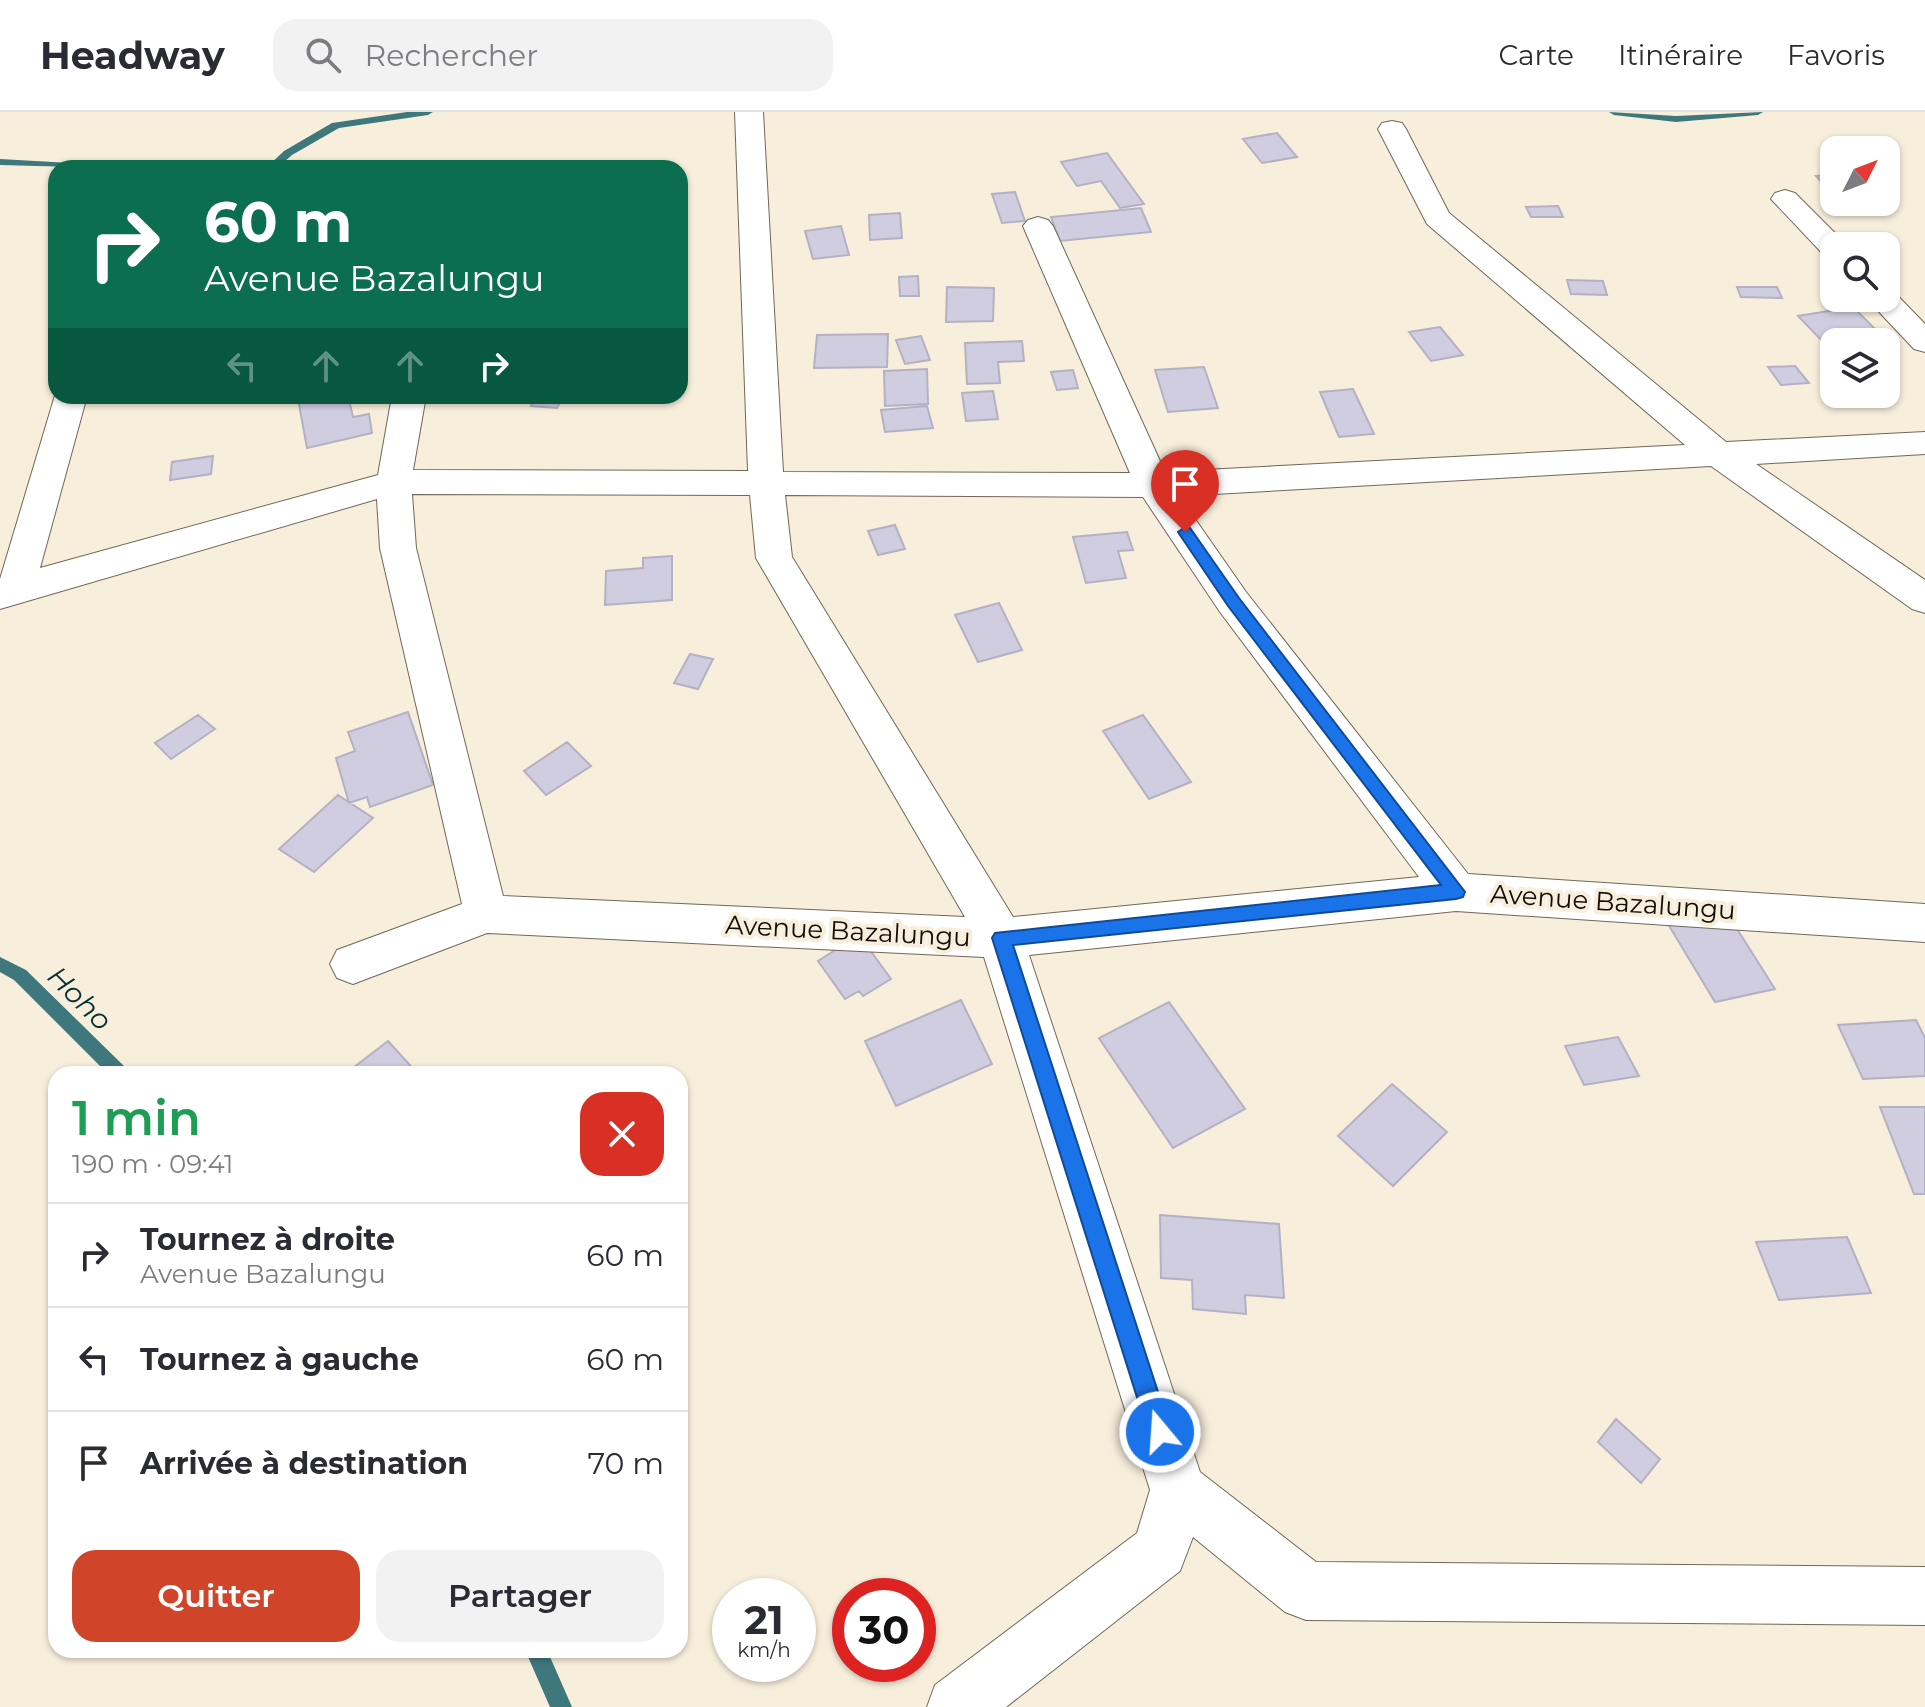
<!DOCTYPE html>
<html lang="fr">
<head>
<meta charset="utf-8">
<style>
  body { margin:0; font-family:Montserrat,sans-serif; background:#f2f2f3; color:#2b2b33; height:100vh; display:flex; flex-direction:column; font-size:30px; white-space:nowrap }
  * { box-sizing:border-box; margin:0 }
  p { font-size:26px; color:#7c7c81 }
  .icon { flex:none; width:44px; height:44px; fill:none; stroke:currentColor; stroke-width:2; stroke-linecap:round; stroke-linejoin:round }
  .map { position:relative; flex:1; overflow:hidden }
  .panel { position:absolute; left:48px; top:954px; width:640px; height:592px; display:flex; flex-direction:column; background:#fff; border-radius:24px; box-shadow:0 2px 6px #0004 }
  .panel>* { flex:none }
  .banner { position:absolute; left:48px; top:48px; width:640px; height:244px; border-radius:24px; box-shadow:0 2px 6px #0004; background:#0b6e4f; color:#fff; overflow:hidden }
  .needle { width:52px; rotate:48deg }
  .controls { position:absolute; left:1820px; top:24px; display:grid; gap:16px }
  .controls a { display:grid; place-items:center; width:80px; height:80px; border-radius:16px; background:#fff; box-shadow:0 2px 6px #0004; font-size:40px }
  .speed { position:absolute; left:712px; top:1466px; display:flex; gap:16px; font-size:40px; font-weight:700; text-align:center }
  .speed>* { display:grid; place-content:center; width:104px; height:104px; border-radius:50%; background:#fff; box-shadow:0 2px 6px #0004; line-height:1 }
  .speed small { font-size:20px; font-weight:400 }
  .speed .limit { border:12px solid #d22; background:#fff; color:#111 }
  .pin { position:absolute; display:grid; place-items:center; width:68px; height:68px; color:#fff; margin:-82px -34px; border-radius:50% 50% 50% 0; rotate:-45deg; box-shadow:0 0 8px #0007 }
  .pin .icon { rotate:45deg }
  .me { position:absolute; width:88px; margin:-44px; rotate:342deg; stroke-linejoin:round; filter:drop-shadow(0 0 6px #0008) }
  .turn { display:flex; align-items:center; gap:28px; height:168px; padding:0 24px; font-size:36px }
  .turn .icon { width:104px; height:104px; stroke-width:2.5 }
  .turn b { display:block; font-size:56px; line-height:68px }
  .lanes { display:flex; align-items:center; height:76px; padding:0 24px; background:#0003; justify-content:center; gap:40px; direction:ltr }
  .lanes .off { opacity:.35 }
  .round { display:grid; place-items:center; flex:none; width:84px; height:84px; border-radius:24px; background:#f2f2f3 }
  .headline { display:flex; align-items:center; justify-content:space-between; height:136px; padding:0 24px }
  h1 { font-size:48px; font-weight:600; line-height:60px; color:#1e9e55 }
  .primary-button { display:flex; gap:16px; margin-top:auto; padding:16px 24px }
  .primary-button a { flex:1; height:92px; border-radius:24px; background:#d0452a; color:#fff; font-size:32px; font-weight:600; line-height:92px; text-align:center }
  .primary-button a+a { background:#f2f2f3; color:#2b2b33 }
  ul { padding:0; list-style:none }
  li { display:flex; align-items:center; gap:24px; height:104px; padding:0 24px; border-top:2px solid #e1e1e2 }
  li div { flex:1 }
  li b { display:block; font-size:30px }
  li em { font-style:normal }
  header { display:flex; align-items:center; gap:48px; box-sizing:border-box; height:112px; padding:0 40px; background:#fff; border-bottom:2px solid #e1e1e2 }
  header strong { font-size:38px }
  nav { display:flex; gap:44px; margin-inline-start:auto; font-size:28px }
  .search { width:560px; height:72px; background:#f2f2f3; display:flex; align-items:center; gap:20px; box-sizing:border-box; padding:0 28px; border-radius:24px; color:#7c7c81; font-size:30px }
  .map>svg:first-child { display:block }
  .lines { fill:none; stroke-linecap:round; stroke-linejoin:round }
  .stream { fill:#3e787c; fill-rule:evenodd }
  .building { fill:#d0cde0; stroke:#b3b1c3; stroke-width:2 }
  .minor-casing { stroke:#706858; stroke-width:2 }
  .minor { fill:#fff; fill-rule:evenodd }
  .route { fill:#1a73e8; stroke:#114b97; stroke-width:2 }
  .labels { text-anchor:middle; stroke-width:8; stroke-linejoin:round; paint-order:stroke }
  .street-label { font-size:26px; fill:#110e08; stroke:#f7eedb }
  .water-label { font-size:28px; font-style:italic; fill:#042f33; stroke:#f7eedb }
</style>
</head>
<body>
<header>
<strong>Headway</strong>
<div class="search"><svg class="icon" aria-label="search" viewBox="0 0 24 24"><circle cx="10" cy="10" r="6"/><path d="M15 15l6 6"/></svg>Rechercher</div>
<nav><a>Carte</a><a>Itinéraire</a><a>Favoris</a></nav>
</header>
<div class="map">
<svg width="1925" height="1595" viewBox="0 0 1925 1595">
  <rect width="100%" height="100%" fill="#f7eedb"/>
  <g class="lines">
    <path class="stream" d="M407 0H433L428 3 339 16 292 43 277 56H266L284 39 332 11Z
      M1609 0 1676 4 1763 0 1758 3 1676 10 1614 3Z
      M0 47 106 53 111 56 0 53Z
      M0 845 26 858 126 956 129 962H108L14 868 0 860Z
      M525 1538H547L572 1595H550Z"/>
  </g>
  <path class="building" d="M1277 21 1297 45 1262 51 1243 27Z
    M1107 41 1144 92 1120 96 1101 69 1077 74 1061 50Z
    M1834 62V76L1828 77 1816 64Z
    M1015 80 1025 109 1002 111 992 82Z
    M1558 94 1563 105H1531L1526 95Z
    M1141 96 1151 120 1060 129 1051 105Z
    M900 101 902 126 870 128 869 103Z
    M841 114 849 143 813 147 805 119Z
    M918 164 919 184H900L899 165Z
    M1567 168 1603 169 1607 183 1571 182Z
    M947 175 994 176 993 209 946 210Z
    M1737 175H1777L1782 186 1741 185Z
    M1853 195 1889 231 1854 228 1826 233 1798 204Z
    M1440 215 1463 243 1431 249 1409 220Z
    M888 222 887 255 814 256 817 223Z
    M921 224 930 248 905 252 896 228Z
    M1022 229 1024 249 998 250 1000 271 967 272 965 231Z
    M1795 254 1809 271 1781 273 1768 255Z
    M1204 255 1218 296 1168 300 1155 258Z
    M927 257 928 292 885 294 884 259Z
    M1073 258 1078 276 1057 278 1051 260Z
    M1353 277 1374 322 1339 325 1320 280Z
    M993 279 998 307 966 309 962 281Z
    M314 284H348L353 305 369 302 372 321 307 336 298 287Z
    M536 284H563L557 296 531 294Z
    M927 294 933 316 885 320 881 298Z
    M213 344 211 362 170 368 172 350Z
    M895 413 905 437 878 443 868 419Z
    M1127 420 1133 438 1118 439 1126 466 1086 471 1073 425Z
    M672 444V488L605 493 606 459 643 456V446Z
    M999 491 1022 538 978 550 955 503Z
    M690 542 713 547 698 577 674 571Z
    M408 600 433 673 370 695 367 685 349 691 336 646 355 639 348 620Z
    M198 603 215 617 171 647 155 631Z
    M1143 603 1191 670 1149 687 1103 619Z
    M567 630 591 654 546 683 524 659Z
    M338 683 373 706 314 760 279 737Z
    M1727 801 1775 877 1715 890 1668 812Z
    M859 823 891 867 863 884 859 879 845 887 818 849Z
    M961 888 992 952 896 994 865 929Z
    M1169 890 1245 997 1173 1036 1099 926Z
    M1916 908 1925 926V964L1863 967 1838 913Z
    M1618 925 1639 964 1584 973 1565 934Z
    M388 929 418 962H345Z
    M1392 972 1447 1020 1393 1074 1338 1024Z
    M1880 995H1925V1082H1914Z
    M1160 1103 1279 1112 1284 1186 1245 1183 1246 1202 1193 1197 1192 1168 1161 1166Z
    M1847 1125 1871 1181 1779 1188 1756 1130Z
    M1616 1307 1660 1347 1641 1371 1598 1330Z"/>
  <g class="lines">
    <defs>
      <path id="minor" d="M735 0H763L783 360 1130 361 1023 114 1028 108 1038 105 1048 108 1053 114 1165 360 1685 333 1427 112 1378 17 1382 11 1392 9 1402 11 1406 17 1449 101 1726 330 1925 320V342L1756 352 1925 468V501L1912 497 1711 354 1179 384 1246 480 1468 762 1925 792V830L1456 799 1029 843 1200 1360 1316 1450 1925 1455V1513L1306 1508 1285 1500 1193 1425 1180 1459 1006 1595H927L935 1573 1137 1421 1150 1378 984 845 487 821 353 872 337 866 330 852 337 838 462 792 380 436 377 387 0 497V467L56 280V284H87L40 456 378 363 392 284H426L413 358 748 359ZM412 382 750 383 756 446 965 805 503 784 416 436ZM785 383 1143 385 1220 500 1419 765 1013 805 792 445Z
        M1785 78 1795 81 1848 134H1834V145L1823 142 1771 87 1775 81Z
        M1886 178 1893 179 1925 212V240L1914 237 1866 186H1886Z"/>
    </defs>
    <use href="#minor" class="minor-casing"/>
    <use href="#minor" class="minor"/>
  </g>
  <path class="route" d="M1185 415 1190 416 1239 486 1465 780 1463 785 1456 787 1013 833 1171 1320 1168 1328 1160 1331 1152 1328 1148 1320 992 826 995 821 1441 773 1228 494 1178 420Z"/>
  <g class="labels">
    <g class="street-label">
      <text transform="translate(1613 790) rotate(4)" y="9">Avenue Bazalungu</text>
      <text transform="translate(848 819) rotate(3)" y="9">Avenue Bazalungu</text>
    </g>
    <g class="water-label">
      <text transform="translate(80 886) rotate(45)" y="10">Hoho</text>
    </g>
  </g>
</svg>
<div class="controls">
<a><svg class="needle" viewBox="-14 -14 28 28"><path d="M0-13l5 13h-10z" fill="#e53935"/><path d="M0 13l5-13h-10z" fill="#7c7c81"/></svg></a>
<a><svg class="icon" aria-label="search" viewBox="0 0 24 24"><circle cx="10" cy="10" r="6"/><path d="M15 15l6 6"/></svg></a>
<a><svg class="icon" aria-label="layers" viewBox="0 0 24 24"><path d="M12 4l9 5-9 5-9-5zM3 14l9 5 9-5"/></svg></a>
</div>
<div class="speed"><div>21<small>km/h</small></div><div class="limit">30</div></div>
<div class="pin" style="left:1185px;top:420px;background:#d93025"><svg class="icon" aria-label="arrive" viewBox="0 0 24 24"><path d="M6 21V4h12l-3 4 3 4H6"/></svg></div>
<svg class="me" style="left:1160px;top:1320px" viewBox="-20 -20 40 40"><circle r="17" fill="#1a73e8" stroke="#fff" stroke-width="3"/><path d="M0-11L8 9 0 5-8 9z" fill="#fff"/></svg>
<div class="banner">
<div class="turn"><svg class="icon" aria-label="right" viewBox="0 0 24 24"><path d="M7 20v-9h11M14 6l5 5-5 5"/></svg><div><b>60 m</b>Avenue Bazalungu</div></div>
<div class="lanes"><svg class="icon off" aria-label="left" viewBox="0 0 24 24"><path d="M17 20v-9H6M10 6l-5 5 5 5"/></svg><svg class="icon off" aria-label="ahead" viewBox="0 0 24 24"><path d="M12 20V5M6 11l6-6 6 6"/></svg><svg class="icon off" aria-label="ahead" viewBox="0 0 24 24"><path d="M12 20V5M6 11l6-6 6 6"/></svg><svg class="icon" aria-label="right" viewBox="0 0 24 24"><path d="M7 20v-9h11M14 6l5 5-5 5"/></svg></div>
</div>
<section class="panel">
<div class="headline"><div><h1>1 min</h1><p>190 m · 09:41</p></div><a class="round" style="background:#d93025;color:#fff"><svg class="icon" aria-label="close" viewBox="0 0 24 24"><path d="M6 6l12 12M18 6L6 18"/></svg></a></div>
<ul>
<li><svg class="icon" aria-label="right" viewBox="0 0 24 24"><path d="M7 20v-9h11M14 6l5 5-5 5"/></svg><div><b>Tournez à droite</b><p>Avenue Bazalungu</p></div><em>60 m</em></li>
<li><svg class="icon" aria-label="left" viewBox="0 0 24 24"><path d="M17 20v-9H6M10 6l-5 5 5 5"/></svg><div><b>Tournez à gauche</b></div><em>60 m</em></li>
<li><svg class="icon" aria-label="arrive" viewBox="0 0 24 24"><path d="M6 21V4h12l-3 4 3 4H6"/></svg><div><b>Arrivée à destination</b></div><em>70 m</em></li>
</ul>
<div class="primary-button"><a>Quitter</a><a>Partager</a></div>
</section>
</div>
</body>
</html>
